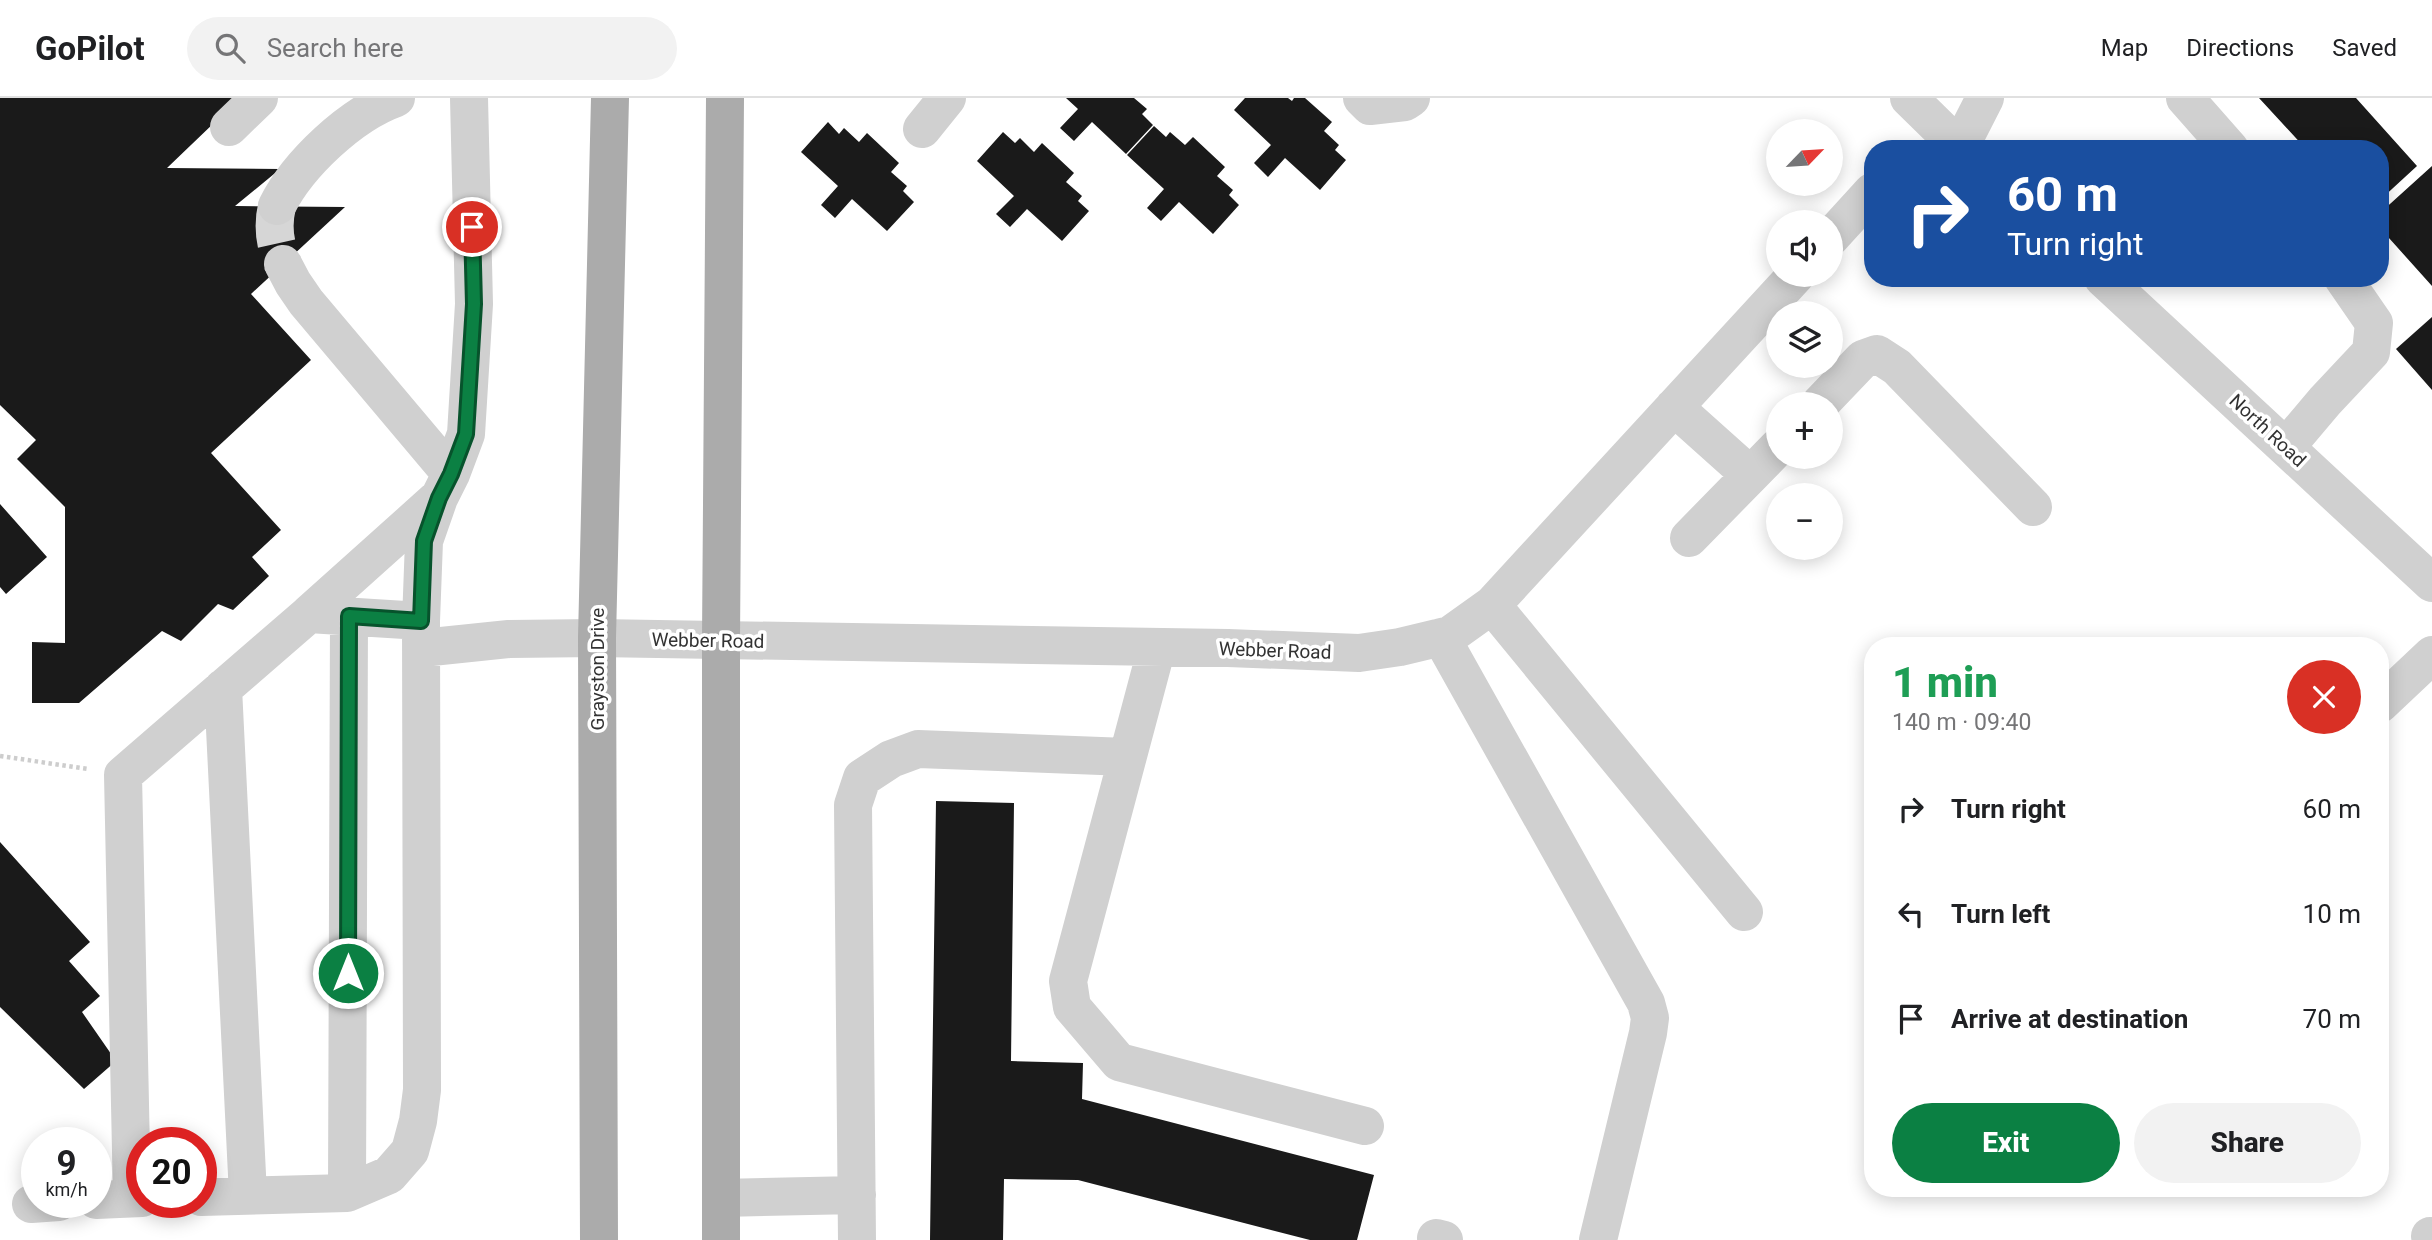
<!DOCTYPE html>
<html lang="en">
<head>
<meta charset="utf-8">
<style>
  body { margin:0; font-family:Roboto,sans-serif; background:#f2f2f2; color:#202124; height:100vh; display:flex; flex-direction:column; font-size:26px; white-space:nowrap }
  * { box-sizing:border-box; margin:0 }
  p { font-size:23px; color:#757577 }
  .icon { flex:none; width:38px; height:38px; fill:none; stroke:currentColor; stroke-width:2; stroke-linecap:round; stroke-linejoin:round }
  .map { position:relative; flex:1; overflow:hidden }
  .side { position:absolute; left:1864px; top:539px; width:525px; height:560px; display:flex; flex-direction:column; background:#fff; border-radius:28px; box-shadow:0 4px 18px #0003 }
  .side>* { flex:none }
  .top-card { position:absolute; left:1864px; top:42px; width:525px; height:147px; border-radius:28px; box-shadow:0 4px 18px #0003; background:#1a4fa0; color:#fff; overflow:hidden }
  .needle { width:46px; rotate:65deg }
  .controls { position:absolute; left:1766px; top:21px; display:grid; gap:14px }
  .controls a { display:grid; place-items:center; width:77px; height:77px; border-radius:50%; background:#fff; box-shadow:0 4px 18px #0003; font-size:35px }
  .speed { position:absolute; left:21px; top:1029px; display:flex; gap:14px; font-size:35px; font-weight:700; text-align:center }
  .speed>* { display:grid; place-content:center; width:91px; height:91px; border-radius:50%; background:#fff; box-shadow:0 4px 18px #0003; line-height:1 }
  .speed small { font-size:18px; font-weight:400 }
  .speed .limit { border:10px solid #d22; background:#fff; color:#111 }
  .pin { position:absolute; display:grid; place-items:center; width:60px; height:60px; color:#fff; margin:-30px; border:4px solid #fff; border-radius:50%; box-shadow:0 2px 7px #0007 }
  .me { position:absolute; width:77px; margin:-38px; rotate:0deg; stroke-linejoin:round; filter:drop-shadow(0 0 5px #0008) }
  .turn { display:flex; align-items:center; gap:24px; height:147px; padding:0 28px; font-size:32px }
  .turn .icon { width:91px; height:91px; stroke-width:2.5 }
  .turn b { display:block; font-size:49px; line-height:60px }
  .round { display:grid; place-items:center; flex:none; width:74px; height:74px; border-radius:37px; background:#f2f2f2 }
  .summary { display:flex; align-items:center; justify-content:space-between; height:119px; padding:0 28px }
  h1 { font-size:42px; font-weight:800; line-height:52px; color:#1e9e55 }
  .button { display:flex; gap:14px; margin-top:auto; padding:14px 28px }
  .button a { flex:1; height:80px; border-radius:42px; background:#0b8043; color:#fff; font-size:28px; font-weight:800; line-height:80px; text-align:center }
  .button a+a { background:#f2f2f2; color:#202124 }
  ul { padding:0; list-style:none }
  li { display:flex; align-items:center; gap:21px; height:105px; padding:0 28px }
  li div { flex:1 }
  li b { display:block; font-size:26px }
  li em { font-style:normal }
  header { display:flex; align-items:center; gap:42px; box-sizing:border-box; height:98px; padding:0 35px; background:#fff; border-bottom:2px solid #e0e0e0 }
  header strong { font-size:33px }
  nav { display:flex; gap:38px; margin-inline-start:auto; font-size:24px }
  .search { width:490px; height:63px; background:#f2f2f2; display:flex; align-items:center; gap:18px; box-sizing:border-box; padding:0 24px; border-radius:38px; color:#757577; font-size:26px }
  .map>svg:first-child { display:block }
  .building { fill:#1a1a1a }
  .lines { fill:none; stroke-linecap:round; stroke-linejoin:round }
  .minor-tunnel { stroke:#d6d6d6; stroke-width:38; stroke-dasharray:38 19; stroke-linecap:butt }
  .path { stroke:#cdcdcd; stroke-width:4.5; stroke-dasharray:3.5 3.5; stroke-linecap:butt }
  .minor { stroke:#d0d0d0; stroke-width:38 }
  .major { stroke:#ababab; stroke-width:38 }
  .route-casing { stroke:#07532c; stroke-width:18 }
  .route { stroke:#0b8043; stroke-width:12 }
  .labels { text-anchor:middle; stroke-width:7; stroke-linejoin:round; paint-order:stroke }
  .street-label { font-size:19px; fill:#333; stroke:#fff }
</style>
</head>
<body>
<header>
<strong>GoPilot</strong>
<div class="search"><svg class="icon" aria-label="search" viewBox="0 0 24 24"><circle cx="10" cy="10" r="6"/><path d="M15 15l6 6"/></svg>Search here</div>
<nav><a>Map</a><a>Directions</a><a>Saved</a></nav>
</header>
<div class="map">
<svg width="2432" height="1142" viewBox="0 0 2432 1142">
  <rect width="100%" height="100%" fill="#fff"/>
  <path class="building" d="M0 0H240L167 70 280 71 235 108 345 109 251 196 311 262 211 355 281 432 252 459 269 478 233 512 218 506 181 543 162 533 79 605H32V544L65 545V409L17 361 36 342 0 307Z
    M1066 0H1134L1147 11 1142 16 1153 27 1126 56 1092 24 1074 43 1060 30 1078 11Z
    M1245 0H1288L1292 3 1294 0H1305L1332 24 1324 33 1339 47 1335 52 1346 62 1320 92 1285 60 1268 79 1254 65 1271 47 1234 12Z
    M2259 0H2356L2417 68 2380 102V51H2306Z
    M828 24 839 36 844 30 859 44 867 35 899 65 891 74 907 88 903 93 914 104 887 133 852 101 835 120 821 107 838 88 801 54Z
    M1154 28 1166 39 1170 34 1185 47 1193 39 1225 69 1217 78 1233 92 1229 97 1239 107 1213 136 1179 104 1161 123 1147 110 1164 91 1127 57Z
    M1003 34 1015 45 1020 40 1034 54 1042 45 1074 75 1066 84 1082 98 1078 103 1089 113 1062 143 1027 111 1010 129 996 116 1014 98 977 63Z
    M2432 68V188L2380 130V115Z
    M2432 219V292L2396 251Z
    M0 406 47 459 6 496 0 489Z
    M936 703 1014 705 1011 963 1083 965 1082 1001 1374 1077 1357 1142H1310L1078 1082 1004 1081 1003 1142H930Z
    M0 744 90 844 69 863 100 898 82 914 116 963 84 991 0 909Z"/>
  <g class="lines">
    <path class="minor-tunnel" d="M277 108C272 129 275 146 283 166"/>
    <path class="path" d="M0 658 88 671"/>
    <path class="minor" d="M1362 0 1370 8 1405 4 1411 0
      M1909 0 1961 51
      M2185 0 2230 51
      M229 29 259 0
      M922 31 947 0
      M1960 49 1985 0
      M277 108C298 66 351 16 396 0
      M1830 140 1872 94
      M283 166 293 185 306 204 451 376
      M2103 180 2432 485
      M1820 306 1863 261 1877 256 1897 269 2033 409
      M1674 309 1750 377
      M2287 348 2325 303 2371 254 2374 225 2343 180
      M1689 440 1778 349
      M1492 507 1744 814
      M309 516 435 403
      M1441 539 1646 905 1650 920 1648 935 1598 1142
      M1157 549 1068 883 1072 909 1119 964 1365 1028
      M422 550 509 541 597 540 1228 550 1359 555 1400 549 1450 537 1492 507 1796 177
      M223 590 248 1097
      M2380 606 2432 557
      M347 1095 349 518
      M201 1099 347 1095 389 1077 410 1053 418 1023 422 992 421 523 424 443 439 400 451 376 466 336 474 206 469 0
      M132 1100 123 677 309 516 421 523
      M721 1100 857 1097
      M96 1102 142 1100
      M31 1106 59 1104
      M2430 1138H2432
      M1436 1140 1444 1142
      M857 1142 853 707 862 680 891 661 918 651 1127 659"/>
    <path class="major" d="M599 1142 597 540 610 0
      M721 1142V542L725 0"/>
  </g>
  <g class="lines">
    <defs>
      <path id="route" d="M348 875 349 518 421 523 424 443 439 400 451 376 466 336 474 206 472 129"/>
    </defs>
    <use href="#route" class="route-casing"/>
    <use href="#route" class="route"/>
  </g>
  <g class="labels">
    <g class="street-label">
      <text transform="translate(2268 332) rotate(43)" y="7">North Road</text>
      <text transform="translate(708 542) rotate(1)" y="7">Webber Road</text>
      <text transform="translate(1275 552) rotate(2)" y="7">Webber Road</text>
      <text transform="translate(597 571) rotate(-90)" y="7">Grayston Drive</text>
    </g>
  </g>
</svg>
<div class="controls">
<a><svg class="needle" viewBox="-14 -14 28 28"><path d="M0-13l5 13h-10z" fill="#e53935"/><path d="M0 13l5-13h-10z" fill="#757577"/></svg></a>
<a><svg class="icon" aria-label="sound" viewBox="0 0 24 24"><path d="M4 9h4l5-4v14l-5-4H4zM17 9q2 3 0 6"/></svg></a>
<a><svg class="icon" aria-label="layers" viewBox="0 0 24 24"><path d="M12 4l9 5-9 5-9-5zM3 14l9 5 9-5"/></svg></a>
<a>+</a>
<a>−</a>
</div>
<div class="speed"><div>9<small>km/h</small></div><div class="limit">20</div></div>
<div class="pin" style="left:472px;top:129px;background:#d93025"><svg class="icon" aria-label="arrive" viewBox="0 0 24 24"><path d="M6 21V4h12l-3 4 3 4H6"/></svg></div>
<svg class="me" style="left:348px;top:875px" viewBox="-20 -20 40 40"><circle r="17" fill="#0b8043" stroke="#fff" stroke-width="3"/><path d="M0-11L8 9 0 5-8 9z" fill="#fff"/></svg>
<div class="top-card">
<div class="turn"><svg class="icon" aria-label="right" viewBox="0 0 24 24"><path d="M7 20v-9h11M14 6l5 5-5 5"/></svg><div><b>60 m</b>Turn right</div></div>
</div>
<section class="side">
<div class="summary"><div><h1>1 min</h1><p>140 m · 09:40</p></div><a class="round" style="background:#d93025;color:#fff"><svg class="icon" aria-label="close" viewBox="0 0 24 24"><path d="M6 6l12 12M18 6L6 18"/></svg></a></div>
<ul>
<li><svg class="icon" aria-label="right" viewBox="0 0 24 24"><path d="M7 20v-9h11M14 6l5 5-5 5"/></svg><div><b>Turn right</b></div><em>60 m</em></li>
<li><svg class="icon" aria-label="left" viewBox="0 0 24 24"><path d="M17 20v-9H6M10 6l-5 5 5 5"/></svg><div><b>Turn left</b></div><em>10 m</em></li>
<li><svg class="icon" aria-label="arrive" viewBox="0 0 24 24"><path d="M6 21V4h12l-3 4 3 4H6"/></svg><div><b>Arrive at destination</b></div><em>70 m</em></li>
</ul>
<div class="button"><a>Exit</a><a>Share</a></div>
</section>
</div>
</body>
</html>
